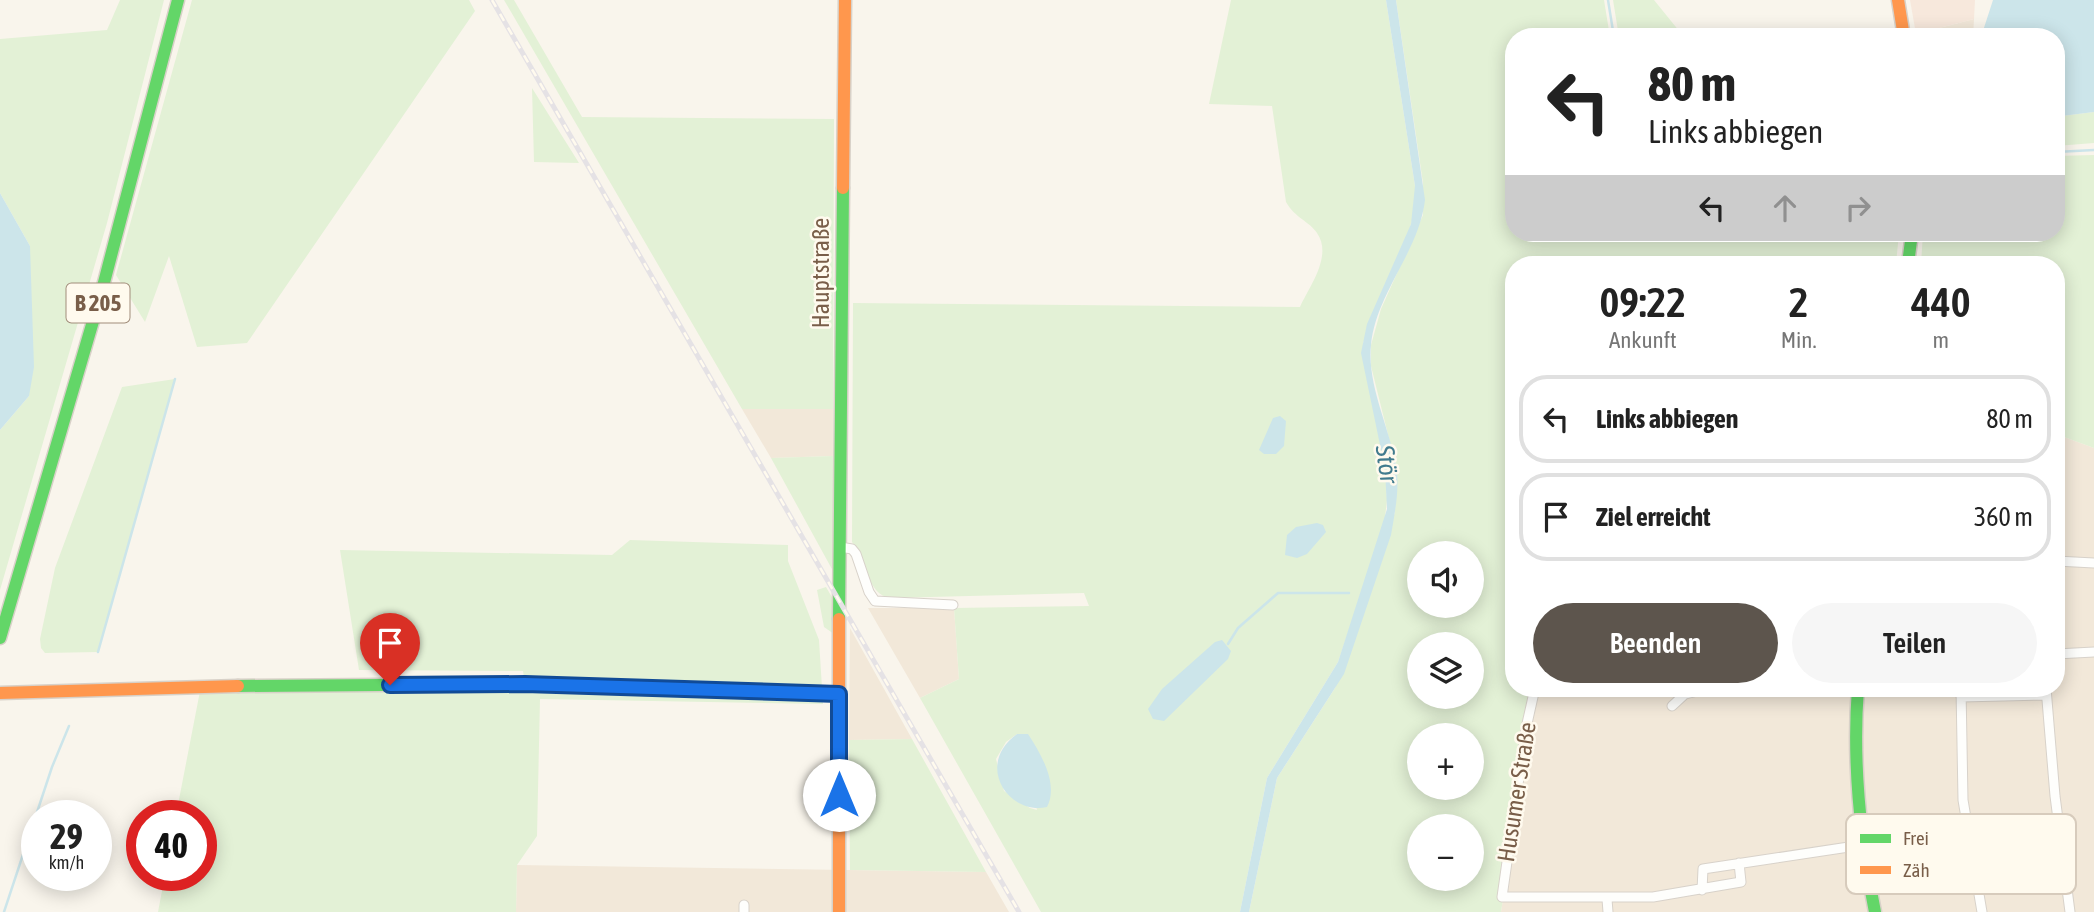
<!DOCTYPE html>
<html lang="de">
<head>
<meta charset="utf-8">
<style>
  body { margin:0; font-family:"Asap Condensed",sans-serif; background:#f6f6f6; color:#222; height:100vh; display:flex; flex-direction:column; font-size:26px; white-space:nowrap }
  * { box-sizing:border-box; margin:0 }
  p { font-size:23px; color:#767676 }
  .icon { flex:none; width:38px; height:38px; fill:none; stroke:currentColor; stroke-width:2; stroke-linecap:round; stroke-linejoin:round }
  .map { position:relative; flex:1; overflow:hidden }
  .details { position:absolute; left:1505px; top:256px; width:560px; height:441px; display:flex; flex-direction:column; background:#fff; border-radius:28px; box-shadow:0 4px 18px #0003 }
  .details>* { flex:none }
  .top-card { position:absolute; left:1505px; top:28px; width:560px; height:214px; border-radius:28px; box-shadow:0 4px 18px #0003; background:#fff; color:#222; overflow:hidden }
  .buttons { position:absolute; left:1407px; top:541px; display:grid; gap:14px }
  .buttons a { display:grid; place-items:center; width:77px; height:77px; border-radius:50%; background:#fff; box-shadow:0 4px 18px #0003; font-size:35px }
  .speed { position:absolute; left:21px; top:800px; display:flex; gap:14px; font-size:35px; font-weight:700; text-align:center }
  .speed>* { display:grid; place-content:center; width:91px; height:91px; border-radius:50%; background:#fff; box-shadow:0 4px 18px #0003; line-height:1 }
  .speed small { font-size:18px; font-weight:400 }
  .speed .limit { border:10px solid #d22; background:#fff; color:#111 }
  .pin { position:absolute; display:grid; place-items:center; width:60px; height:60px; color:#fff; margin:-72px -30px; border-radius:50% 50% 50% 0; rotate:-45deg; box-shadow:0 0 7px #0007 }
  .pin .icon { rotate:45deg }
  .me { position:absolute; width:77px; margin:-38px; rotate:0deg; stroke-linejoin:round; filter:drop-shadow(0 0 5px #0008) }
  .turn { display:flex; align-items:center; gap:24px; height:147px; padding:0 28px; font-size:32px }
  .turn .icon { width:91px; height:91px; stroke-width:2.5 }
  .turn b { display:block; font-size:49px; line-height:60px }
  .lanes { display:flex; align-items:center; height:66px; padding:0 28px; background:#0003; justify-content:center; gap:35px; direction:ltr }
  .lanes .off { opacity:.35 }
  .eta { display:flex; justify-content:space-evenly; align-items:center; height:119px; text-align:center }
  .eta b { font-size:42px; font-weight:600; line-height:49px }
  .primary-button { display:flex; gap:14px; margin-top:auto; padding:14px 28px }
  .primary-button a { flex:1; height:80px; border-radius:42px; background:#5d554d; color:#fff; font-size:28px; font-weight:600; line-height:80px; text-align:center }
  .primary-button a+a { background:#f6f6f6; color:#222 }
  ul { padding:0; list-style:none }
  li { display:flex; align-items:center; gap:21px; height:88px; margin:0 14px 10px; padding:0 14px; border:4px solid #e0e0e0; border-radius:28px }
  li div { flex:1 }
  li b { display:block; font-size:26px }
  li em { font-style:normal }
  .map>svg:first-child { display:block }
  .residential { fill:#f2e8d9 }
  .commercial { fill:#f7e8dc }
  .green { fill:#e3f1d6; fill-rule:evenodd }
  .water { fill:#cce5ea }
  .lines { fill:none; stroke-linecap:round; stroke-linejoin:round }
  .stream { stroke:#cce5ea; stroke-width:2.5 }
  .street-casing { stroke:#d8d2ca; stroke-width:11 }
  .fast-casing { stroke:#d8d1c8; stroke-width:15 }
  .slow-casing { stroke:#d8d1c8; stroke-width:15 }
  .street { stroke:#fefefc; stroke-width:9 }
  .fast { stroke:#63d668; stroke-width:12 }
  .slow { stroke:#ff974d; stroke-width:12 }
  .rail-casing { stroke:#e5e2e5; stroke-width:5 }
  .rail { stroke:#fffaee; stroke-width:2.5; stroke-dasharray:8; stroke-linecap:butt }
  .route-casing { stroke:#114b97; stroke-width:18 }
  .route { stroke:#1a73e8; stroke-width:12 }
  .labels { text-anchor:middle; stroke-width:5; stroke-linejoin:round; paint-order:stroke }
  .shield { fill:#fffaee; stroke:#a18d7a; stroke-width:2 }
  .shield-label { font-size:23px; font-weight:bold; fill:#795e49 }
  .street-label { font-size:24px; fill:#795e49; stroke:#fffaee }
  .water-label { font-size:26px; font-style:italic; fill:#417b8e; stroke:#fffaee }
  .key { fill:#fffaee; stroke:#d7cbbc; stroke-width:2 }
  .key-label { font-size:19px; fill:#795e49 }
</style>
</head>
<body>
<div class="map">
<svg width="2094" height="912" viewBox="0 0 2094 912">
  <rect width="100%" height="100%" fill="#f9f5ec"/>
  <path class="residential" d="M1974 19 1973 37H1916V34Z
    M742 409H833V456L771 458Z
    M2056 434 2094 448V912H1501L1535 688H2056Z
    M868 608H954L959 679 920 698Z
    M850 628 912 739 849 740Z
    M517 865 986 872 1009 912H516Z"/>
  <path class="commercial" d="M1910 0H1975L1974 19 1916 34Z"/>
  <path class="green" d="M120 0H164L107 223 0 590V430L29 396 30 246 0 193V39L107 30Z
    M192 0H469L475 11 247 343 197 347 169 256 145 322 116 275Z
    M504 0H514L582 117 834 119 833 409H742Z
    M1231 0H1386L1415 186V211L1406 240 1363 343 1385 469 1387 500 1384 526 1338 662 1267 778 1240 912H1041L920 698 959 679 954 608 1089 606 1084 593 891 598C866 595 867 559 852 542L853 303 1300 307C1309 287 1333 256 1317 233 1309 221 1295 218 1286 202L1272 106 1209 104ZM1017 734 1037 810 1030 808 1004 791 996 759 1006 742Z
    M1396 0H1604L1610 37H1514V233H1899L1896 264H1514V688H1535L1501 912H1249L1277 778 1335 688 1395 512 1396 467 1371 366V345L1381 309 1423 215V183ZM1419 553H1472V606H1419ZM1419 644H1472V696H1419ZM1419 735H1472V788H1419ZM1419 826H1472V878H1419Z
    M1613 0H1654L1684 37H1619Z
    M532 88 579 163 534 162Z
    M2094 112V143L2056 146V121L2062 116Z
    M2094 155V448L2056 434V264H1921L1923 233H2056V156Z
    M175 379 98 652 45 653 41 648 40 639 55 568 122 387Z
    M833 456V571L771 458Z
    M630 540 788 545V561L819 640 823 704 540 699 537 836 517 865 516 912H158L165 875H201V816L176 815 201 686 525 684 523 671 359 670 340 550 612 555Z
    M826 587 833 599 834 634 824 627 817 590Z
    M912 739 986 872 850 870 849 740Z"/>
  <path class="water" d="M1386 0H1396L1425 200C1419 252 1376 293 1371 345 1367 385 1389 426 1396 465 1400 488 1395 512 1391 535L1344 674 1277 778 1249 912H1240L1267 778 1338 662 1387 509 1385 469 1361 353 1367 324 1411 224 1415 186Z
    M1993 0H2094V112L2062 116 2056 121V37H1981Z
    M0 193 30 246 34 367 29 396 0 430Z
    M1280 416 1286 421 1284 446 1276 454H1264L1259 450 1273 418Z
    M1317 523 1323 525 1326 532 1307 554 1297 558 1285 555 1287 535 1296 527Z
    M1222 640 1231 651 1228 659 1164 721 1153 719 1148 709 1162 689 1215 642Z
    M1017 734H1028C1041 754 1059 784 1047 807 1009 816 974 765 1017 734Z"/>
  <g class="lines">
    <path class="stream" d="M1608 0 1614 37
      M2056 152 2094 150
      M1228 644 1238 628 1278 593H1349
      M98 652 175 379
      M4 912 52 767 69 726"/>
    <defs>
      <path id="street" d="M840 547 852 549 856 554 869 592 875 601 953 605
        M2056 561 2094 563
        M2056 654 2094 652
        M1535 688 1526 728 1502 897H1653L1741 882 1739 863
        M1843 688 1857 689
        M1961 688 1963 800 1982 912
        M2046 688 2055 796 2070 912
        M1961 697 2046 695
        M1672 706 1685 694 1710 688
        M1702 890 1703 869 1862 845
        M1607 899 1608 912
        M744 912V905"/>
      <path id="fast" d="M1908 264 1912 233
        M839 619 843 188
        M0 638 101 294 178 0
        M238 686 525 684 839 694
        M1858 688C1852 764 1860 837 1875 912"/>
      <path id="slow" d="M1898 0 1904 37
        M843 188 845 0
        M839 619V912
        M0 693 238 686"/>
    </defs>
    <use href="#street" class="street-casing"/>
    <use href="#fast" class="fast-casing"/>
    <use href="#slow" class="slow-casing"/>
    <use href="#street" class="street"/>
    <use href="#fast" class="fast"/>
    <use href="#slow" class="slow"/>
    <defs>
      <path id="rail" d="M492 0 1019 912"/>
    </defs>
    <use href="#rail" class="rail-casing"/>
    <use href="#rail" class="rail"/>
  </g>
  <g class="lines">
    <defs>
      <path id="route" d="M390 685 525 684 839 694V795"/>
    </defs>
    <use href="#route" class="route-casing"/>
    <use href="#route" class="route"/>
  </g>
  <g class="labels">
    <rect class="shield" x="66.5" y="283.5" width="63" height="39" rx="5"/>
    <g class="shield-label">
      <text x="98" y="311">B 205</text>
    </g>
    <g class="street-label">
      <text transform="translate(821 273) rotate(-90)" y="8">Hauptstraße</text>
      <text transform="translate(1517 792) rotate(-81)" y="8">Husumer Straße</text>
    </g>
    <g class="water-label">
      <text transform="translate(1387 464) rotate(82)" y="9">Stör</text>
    </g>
  </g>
  <rect x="1846" y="814" width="230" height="80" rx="10" class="key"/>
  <rect x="1860" y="834" width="31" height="9" fill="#63d668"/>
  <rect x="1860" y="866" width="31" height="8" fill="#ff974d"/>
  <g class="key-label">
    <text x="1903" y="845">Frei</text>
    <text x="1903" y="877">Zäh</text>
  </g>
</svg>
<div class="buttons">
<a><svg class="icon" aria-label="sound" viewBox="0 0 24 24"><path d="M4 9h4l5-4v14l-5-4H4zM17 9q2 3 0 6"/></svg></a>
<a><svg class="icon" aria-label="layers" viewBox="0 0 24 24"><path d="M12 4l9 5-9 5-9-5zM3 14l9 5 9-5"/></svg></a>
<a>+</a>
<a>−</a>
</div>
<div class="speed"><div>29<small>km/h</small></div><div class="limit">40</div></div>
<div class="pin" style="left:390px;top:685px;background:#d93025"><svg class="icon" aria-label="arrive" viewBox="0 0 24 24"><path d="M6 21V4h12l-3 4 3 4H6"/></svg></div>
<svg class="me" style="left:839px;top:795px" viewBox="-20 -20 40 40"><circle r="19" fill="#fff"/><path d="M0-13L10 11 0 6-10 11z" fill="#1a73e8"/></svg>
<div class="top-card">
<div class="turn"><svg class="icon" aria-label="left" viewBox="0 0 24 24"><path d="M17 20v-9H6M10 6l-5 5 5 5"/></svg><div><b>80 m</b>Links abbiegen</div></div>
<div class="lanes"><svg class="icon" aria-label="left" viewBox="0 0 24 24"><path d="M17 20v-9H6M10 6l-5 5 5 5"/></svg><svg class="icon off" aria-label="ahead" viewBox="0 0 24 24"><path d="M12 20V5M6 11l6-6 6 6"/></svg><svg class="icon off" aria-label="right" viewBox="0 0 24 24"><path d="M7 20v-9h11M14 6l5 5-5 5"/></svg></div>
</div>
<section class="details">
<div class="eta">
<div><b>09:22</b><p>Ankunft</p></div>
<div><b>2</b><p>Min.</p></div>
<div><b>440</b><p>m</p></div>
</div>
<ul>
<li><svg class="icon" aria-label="left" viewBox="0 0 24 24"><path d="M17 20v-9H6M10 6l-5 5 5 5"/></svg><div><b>Links abbiegen</b></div><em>80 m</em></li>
<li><svg class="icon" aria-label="arrive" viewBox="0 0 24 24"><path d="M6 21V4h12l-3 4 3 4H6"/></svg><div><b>Ziel erreicht</b></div><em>360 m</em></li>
</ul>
<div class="primary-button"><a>Beenden</a><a>Teilen</a></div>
</section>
</div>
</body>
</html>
